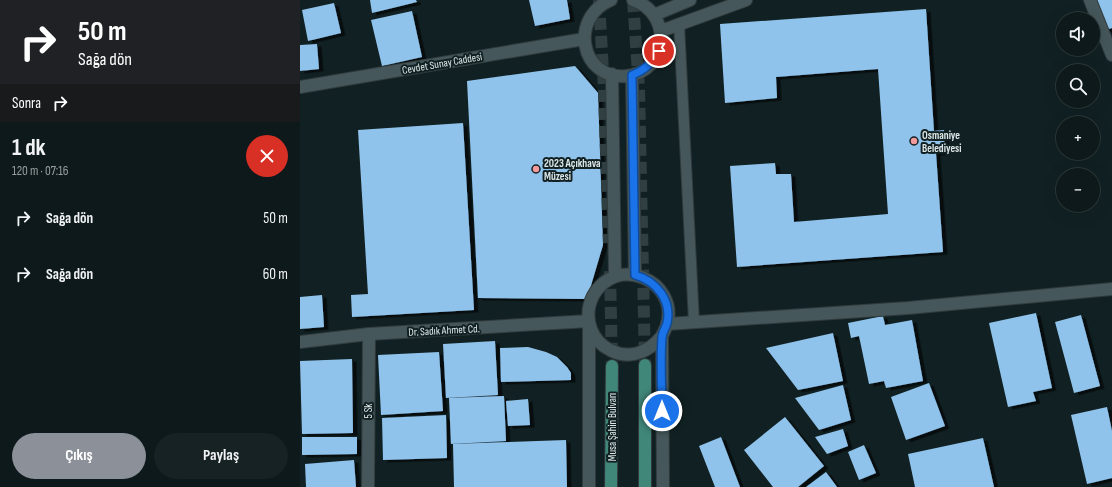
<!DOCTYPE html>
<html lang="tr">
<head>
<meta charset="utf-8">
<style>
  body { margin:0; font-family:"Sofia Sans Condensed",sans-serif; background:#162223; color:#f1f3f6; height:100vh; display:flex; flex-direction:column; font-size:15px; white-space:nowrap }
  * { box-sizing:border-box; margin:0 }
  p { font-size:13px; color:#9aa0a2 }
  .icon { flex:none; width:22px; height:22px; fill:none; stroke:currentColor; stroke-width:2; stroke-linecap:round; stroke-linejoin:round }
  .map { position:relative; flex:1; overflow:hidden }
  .panel { display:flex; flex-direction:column; background:#0d191a; width:300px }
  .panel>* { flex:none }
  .banner { background:#202124; color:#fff; overflow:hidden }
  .tools { position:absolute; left:756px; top:12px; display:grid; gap:8px }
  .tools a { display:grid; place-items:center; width:44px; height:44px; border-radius:50%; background:#0d191a; box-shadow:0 4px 16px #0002,0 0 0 1px #2d3839; font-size:20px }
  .pin { position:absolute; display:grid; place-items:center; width:34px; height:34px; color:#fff; margin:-17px; border:2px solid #fff; border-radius:50%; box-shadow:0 1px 4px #0007 }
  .me { position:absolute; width:44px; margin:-22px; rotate:0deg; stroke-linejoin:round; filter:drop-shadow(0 0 3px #0008) }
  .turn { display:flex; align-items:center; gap:14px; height:84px; padding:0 12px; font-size:18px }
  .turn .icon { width:52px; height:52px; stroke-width:2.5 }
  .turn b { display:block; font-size:28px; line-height:34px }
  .then { display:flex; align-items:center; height:38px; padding:0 12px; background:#0003; gap:8px; font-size:15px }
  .round { display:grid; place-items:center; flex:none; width:42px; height:42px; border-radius:21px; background:#162223 }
  .summary { display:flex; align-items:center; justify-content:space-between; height:68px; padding:0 12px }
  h1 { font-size:24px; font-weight:700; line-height:30px }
  .button { display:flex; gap:8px; margin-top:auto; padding:8px 12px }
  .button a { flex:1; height:46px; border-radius:24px; background:#8c9099; color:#fff; font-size:16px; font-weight:700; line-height:46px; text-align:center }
  .button a+a { background:#162223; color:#f1f3f6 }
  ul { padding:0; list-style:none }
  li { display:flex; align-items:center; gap:12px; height:56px; padding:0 12px }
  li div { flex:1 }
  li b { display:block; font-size:15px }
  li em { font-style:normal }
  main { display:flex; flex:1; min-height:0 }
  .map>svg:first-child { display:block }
  .building { fill:#90c3eb; filter:url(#shadow) }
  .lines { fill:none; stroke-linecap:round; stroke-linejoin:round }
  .primary-tunnel { stroke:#303f41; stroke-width:12; stroke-dasharray:12 6; stroke-linecap:butt }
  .lane-casing { stroke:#313b3d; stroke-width:12 }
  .street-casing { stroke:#313b3d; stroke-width:14 }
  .secondary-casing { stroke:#313b3d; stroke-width:14 }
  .primary-casing { stroke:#313b3d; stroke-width:14 }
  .lane { stroke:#45575a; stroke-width:10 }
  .street { stroke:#45575a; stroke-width:12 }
  .secondary { stroke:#45575a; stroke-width:12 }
  .primary { stroke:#408679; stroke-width:12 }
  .route-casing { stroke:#114b97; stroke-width:10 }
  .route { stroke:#1a73e8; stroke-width:7 }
  .poi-dot { fill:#f59b9e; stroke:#112123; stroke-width:1.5 }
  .labels { text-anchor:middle; stroke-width:4; stroke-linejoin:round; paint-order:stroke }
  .street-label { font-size:11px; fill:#dee8e9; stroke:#112123 }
  .poi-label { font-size:11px; font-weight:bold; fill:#dee8e9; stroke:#112123; text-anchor:start }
</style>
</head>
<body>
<main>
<section class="panel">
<div class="banner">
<div class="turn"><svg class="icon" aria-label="right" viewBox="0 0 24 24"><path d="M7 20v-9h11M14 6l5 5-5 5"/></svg><div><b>50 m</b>Sağa dön</div></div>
<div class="then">Sonra<svg class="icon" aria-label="right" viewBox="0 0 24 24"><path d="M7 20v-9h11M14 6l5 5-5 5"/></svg></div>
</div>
<div class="summary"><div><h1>1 dk</h1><p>120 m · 07:16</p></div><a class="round" style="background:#d93025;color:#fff"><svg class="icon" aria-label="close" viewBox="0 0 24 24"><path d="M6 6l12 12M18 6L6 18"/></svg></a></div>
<ul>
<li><svg class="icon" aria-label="right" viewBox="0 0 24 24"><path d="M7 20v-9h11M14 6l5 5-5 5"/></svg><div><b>Sağa dön</b></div><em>50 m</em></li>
<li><svg class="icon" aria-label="right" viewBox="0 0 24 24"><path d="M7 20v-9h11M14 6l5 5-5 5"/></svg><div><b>Sağa dön</b></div><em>60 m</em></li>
</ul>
<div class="button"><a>Çıkış</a><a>Paylaş</a></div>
</section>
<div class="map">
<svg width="812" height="487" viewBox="0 0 812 487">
  <defs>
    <filter id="shadow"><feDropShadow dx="4.5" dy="2.5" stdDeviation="0" flood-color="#0009"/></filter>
  </defs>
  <rect width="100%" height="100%" fill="#112123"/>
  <path class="building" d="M70 0H116L117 2 72 13Z
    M229 0H267L270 19 235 26Z
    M795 0H812V28L806 30Z
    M34 3 41 33 8 41 2 10Z
    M626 9 634 131 644 130 645 152 636 153 643 252 437 267 430 166 475 163 476 174H491L494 222 588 214 578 69 476 77 477 98 425 103 420 24Z
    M112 11 122 57 82 66 71 20Z
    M17 44 19 69 0 71V45Z
    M275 66 298 93 303 245 287 299 178 298 167 81Z
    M163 123 174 310 52 317 51 295 68 294 58 130Z
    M22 295 24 327 0 329V297Z
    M736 313 752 388 733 392 736 401 708 407 689 323Z
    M781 315 800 386 774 393 755 322Z
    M583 316 585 325 612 320 623 381 586 388 584 381 569 384 559 336 551 338 548 323Z
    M533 333 543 381 498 390 466 348Z
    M195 341 198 395 146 398 143 344Z
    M228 347 246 352 257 357 267 367 271 373V380L201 382 200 348Z
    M139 352 143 411 81 415 78 355Z
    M52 359 53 433 2 434 0 361Z
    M629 383 645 426 606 440 591 397Z
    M543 385 551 420 519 430 495 398Z
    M204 396 206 441 151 444 149 398Z
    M228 399 230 425 208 426 206 401Z
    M807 407 812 431V478L787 484 771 415Z
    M146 415 147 458 83 460 82 418Z
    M485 417 524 466 498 487H473L444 450Z
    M543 429 548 446 527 454 515 437Z
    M2 437H57V454L2 455Z
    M421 437 440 487H415L399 446Z
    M683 438 694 487H615L608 454Z
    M266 440 267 487H154L153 444Z
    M564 445 576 473 559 480 548 452Z
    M54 460 56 487H6L5 464Z
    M526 472 537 487H506Z"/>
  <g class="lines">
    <path class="primary-tunnel" d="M299 0 304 89 309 243
      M333 0 339 88 345 365
      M310 271 312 366"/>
    <defs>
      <path id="lane" d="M379 24 394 322"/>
      <path id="street" d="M790 0 812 55
        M367 324 608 308 812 289
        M68 487 69 334"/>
      <path id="secondary" d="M311 0C269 17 280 80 326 76 369 72 373 13 333 0
        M354 15 390 0
        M361 31 446 0
        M312 74 315 276
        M332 75 335 275
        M0 87 284 39
        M362 336C356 343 350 349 341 352 321 360 298 348 291 329 287 318 288 306 293 296 316 253 379 281 367 324 366 328 364 332 362 336L363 487
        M0 342 69 334 289 321V487"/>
      <path id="primary" d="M311 487 312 366
        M345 487V365"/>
    </defs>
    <use href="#lane" class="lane-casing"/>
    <use href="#street" class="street-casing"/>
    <use href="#secondary" class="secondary-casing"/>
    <use href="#primary" class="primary-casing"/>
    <use href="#lane" class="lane"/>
    <use href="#street" class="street"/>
    <use href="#secondary" class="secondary"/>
    <use href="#primary" class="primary"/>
  </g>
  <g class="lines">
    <defs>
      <path id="route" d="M359 51C352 63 345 70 332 75L335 275C356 281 372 300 367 323 366 328 362 332 362 338 360 362 362 387 362 411"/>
    </defs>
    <use href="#route" class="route-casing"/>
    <use href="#route" class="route"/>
  </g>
  <g class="poi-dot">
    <circle cx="614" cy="141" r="4"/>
    <circle cx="236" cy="169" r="4"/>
  </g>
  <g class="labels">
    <g class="street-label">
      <text transform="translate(142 63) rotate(-10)" y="4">Cevdet Sunay Caddesi</text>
      <text transform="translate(144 330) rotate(-3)" y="4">Dr. Sadık Ahmet Cd.</text>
      <text transform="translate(68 411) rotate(-90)" y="4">5 Sk</text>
      <text transform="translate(312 427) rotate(-90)" y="4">Musa Şahin Bulvarı</text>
    </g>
    <g class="poi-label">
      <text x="622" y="139">Osmaniye<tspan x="622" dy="13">Belediyesi</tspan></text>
      <text x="244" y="167">2023 Açıkhava<tspan x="244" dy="13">Müzesi</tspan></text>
    </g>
  </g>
</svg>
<div class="tools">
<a><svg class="icon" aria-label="sound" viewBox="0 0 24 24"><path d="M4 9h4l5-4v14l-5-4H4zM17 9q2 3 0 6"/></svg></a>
<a><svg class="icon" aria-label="search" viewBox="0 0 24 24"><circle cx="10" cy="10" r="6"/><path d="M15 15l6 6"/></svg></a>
<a>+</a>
<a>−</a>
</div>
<div class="pin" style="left:359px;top:51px;background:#d93025"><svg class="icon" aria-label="arrive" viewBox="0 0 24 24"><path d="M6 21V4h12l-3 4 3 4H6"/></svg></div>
<svg class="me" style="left:362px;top:411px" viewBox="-20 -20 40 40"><circle r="17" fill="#1a73e8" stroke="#fff" stroke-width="3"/><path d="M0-11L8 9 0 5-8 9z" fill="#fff"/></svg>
</div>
</main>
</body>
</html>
